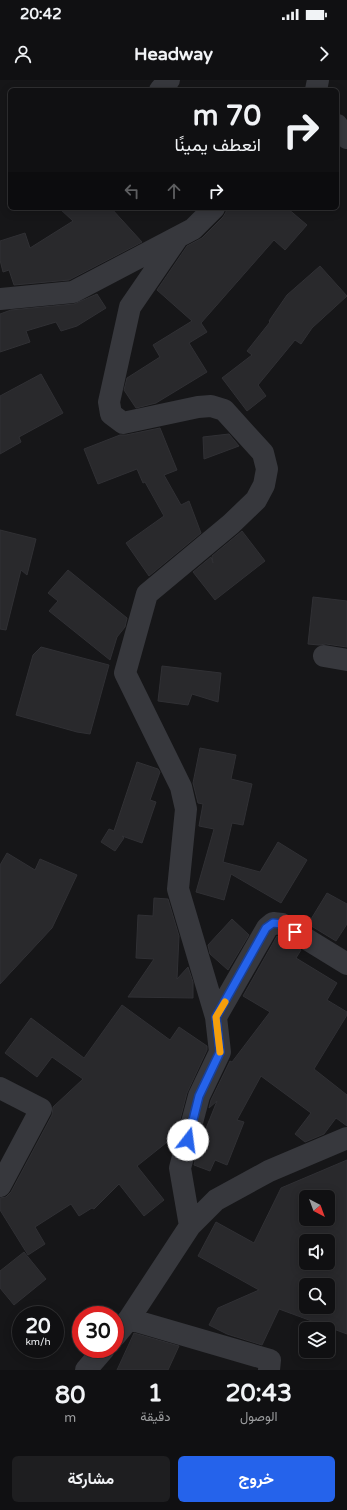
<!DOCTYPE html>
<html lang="ar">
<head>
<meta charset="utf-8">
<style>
  body { margin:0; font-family:"Varela Round",Vazirmatn,sans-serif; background:#1e1e20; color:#f1f3f6; direction:rtl; height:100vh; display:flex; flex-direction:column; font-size:15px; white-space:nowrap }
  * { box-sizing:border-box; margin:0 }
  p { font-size:13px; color:#9c9d9f }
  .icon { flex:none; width:22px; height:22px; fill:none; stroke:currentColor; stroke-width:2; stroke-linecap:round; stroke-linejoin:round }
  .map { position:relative; height:1290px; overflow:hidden; direction:ltr }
  .side { display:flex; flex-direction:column; background:#101012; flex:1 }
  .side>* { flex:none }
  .hud { position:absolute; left:8px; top:8px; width:331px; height:122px; border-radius:6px; box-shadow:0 2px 10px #0003,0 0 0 1px #303032; direction:rtl; background:#101012; color:#f1f3f6; overflow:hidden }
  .needle { width:26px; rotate:139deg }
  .buttons { position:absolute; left:299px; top:1110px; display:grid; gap:8px }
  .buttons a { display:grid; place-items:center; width:36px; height:36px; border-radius:6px; background:#101012; box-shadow:0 2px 10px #0003,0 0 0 1px #303032; font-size:20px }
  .speed { position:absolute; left:12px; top:1226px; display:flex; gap:8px; font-size:20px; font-weight:700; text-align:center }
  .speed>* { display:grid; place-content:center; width:52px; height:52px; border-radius:50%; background:#101012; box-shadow:0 2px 10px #0003,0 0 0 1px #303032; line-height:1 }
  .speed small { font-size:10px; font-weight:400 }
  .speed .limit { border:6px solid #d22; background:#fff; color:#111 }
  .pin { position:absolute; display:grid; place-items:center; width:34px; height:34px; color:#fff; margin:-17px; border-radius:8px; box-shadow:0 2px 6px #0006 }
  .me { position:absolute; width:44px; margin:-22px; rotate:15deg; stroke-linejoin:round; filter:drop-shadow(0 0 3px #0008) }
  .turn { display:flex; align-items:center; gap:14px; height:84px; padding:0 12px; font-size:18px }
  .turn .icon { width:52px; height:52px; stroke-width:2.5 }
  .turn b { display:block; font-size:28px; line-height:34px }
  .lanes { display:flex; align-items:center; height:38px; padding:0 12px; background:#0003; justify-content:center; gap:20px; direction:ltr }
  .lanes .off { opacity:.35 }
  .eta { display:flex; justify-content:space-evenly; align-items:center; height:68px; text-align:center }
  .eta b { font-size:24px; font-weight:700; line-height:28px }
  .primary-button { display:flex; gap:8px; margin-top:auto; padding:8px 12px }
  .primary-button a { flex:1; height:46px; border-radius:6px; background:#2563eb; color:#fff; font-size:16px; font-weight:700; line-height:46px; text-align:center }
  .primary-button a+a { background:#1e1e20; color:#f1f3f6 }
  .status { display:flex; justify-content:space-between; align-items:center; height:28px; padding:0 20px; background:#101012; direction:ltr }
  .status svg { height:11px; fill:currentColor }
  header { display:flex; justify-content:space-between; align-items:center; height:52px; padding:0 12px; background:#101012; font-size:18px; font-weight:700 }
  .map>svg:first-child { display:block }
  .building { fill:#29292c; stroke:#303034; fill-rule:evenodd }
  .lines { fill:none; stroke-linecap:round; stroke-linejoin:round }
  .minor { stroke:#37383d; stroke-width:22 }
  .route-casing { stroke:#184099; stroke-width:10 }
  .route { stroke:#2563eb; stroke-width:7 }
  .slow { stroke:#f59e0b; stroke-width:7 }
</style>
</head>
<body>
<div class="status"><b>20:42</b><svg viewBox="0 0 49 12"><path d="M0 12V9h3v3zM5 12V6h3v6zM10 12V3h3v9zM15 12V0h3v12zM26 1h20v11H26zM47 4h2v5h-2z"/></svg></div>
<header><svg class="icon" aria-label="forward" viewBox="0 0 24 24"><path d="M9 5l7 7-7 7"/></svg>Headway<svg class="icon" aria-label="person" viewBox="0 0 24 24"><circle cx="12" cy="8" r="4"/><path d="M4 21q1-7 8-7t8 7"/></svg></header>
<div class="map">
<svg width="347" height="1290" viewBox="0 0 347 1290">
  <rect width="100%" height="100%" fill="#161618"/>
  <path class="building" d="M59 128H111L142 162 69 200 14 205 9 190 3 192 0 180V161L25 153 30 168 73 141Z
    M226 128H287L307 145 285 170 274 160 201 243 207 252 189 263 207 292 156 323 136 328 124 310 127 298 160 277 153 265 192 241 157 210 187 166 202 158 223 137 226 132Z
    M320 186 347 216 312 248 301 264 295 260 258 305 266 316 247 331 222 298 252 275 247 271 270 242 269 241 287 215Z
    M97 214 106 228 77 246 61 251 56 242 26 251 30 262 0 272V234L11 230 74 224Z
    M41 294 63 333 19 357 21 362 0 374V316Z
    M160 348 177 390 164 395 181 425 189 421 201 453 149 496 126 463 164 436 145 402 143 403 137 389 98 404 84 369 120 355H126Z
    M229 354 239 366 204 379 203 357Z
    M0 450 36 459 27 495 21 490 6 550 0 549Z
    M242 451 265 481 215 520 193 492 211 477 213 483 212 476Z
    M68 490 127 538 125 547 117 557 110 580 49 531 58 521 48 513Z
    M313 517 347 521V567L326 564 319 565 308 564Z
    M41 567 109 585 90 654 77 652 16 635 33 575Z
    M162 586 221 593 218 622 192 614 188 625 158 621Z
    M200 668 236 675 231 699 252 704 243 745 232 743 223 782 260 792 278 762 307 780 281 823 231 794 224 820 196 812 214 749 199 746 203 724 198 723 193 703Z
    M137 682 158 689 160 692 150 720 156 722 142 763 122 756 124 758 115 771 101 762 109 749 114 751Z
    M7 773 35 790 40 779 77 795 52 848 0 904V785Z
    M327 813 347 824V844L336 861 308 844Z
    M154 818 168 819 179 856 177 899 188 887 193 902V918L128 917 154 879 136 878 138 835 153 836Z
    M232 839 249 855 228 890 210 874 208 865Z
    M277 856 301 870 296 878 337 903 327 920 347 932V935L314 989 347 1015V1046L336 1038 324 1054 305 1062 295 1054 311 1033 261 996 237 1040 244 1042 227 1085 215 1080 210 1091 194 1085 199 1066 217 1021 209 1028 211 1020 230 981 232 982 270 932 243 916Z
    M122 925 170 960 179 947 207 966V970L187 1013 176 1055 137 1086 164 1120 144 1136 119 1104 94 1129 92 1128 79 1136 71 1124 35 1147 45 1164 28 1175 0 1130V1118L6 1117 11 1112 52 1035 53 1027 83 999 52 977 37 997 5 973 31 938 84 978Z
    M347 1080V1254L279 1229 262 1265 227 1254 209 1245 218 1228 259 1210 198 1176 216 1142 254 1163 281 1108ZM306 1117H328V1139H306ZM306 1161H328V1183H306ZM306 1205H328V1227H306Z
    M24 1172 46 1199 14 1225 0 1208V1191Z
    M134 1253 179 1266 168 1290H117Z"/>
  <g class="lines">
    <path class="minor" d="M160 10 169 0
      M316 10 318 0
      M337 45 347 58
      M178 157 130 227 109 322 111 334 123 343 198 327 211 326 224 330 263 373 267 389 264 405 256 420 231 444 147 514 125 593 181 707 186 729 178 809 216 937
      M0 219 73 212 193 149 214 128
      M324 576 347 580
      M0 1008 41 1029 0 1106
      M190 1146 216 1120 269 1091 347 1058
      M129 1239 270 1280 269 1290
      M115 1256 129 1239 190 1146 180 1088 199 1016 220 972 216 937 267 848 273 843 282 844 347 884
      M86 1290 104 1269"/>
  </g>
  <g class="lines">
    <defs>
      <path id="route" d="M188 1060 199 1016 220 972 216 937 266 848 273 843 282 844 295 852"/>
    </defs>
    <use href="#route" class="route-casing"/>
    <use href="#route" class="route"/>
    <path class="slow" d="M220 972 216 937 225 922"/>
  </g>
</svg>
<div class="buttons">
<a><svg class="needle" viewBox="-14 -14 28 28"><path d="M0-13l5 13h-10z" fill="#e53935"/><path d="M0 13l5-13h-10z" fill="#9c9d9f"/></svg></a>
<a><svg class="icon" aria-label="sound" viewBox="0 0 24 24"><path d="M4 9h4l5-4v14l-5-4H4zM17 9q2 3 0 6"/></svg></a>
<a><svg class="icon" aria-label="search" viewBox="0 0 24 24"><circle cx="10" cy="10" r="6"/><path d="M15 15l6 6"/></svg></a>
<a><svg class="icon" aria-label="layers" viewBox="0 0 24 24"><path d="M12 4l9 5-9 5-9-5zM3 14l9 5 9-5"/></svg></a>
</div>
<div class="speed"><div>20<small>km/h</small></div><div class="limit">30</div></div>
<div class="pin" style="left:295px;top:852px;background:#d93025"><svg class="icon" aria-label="arrive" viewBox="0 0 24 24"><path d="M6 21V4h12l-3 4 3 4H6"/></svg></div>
<svg class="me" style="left:188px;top:1060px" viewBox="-20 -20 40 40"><circle r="19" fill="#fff"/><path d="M0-13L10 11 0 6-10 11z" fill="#2563eb"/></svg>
<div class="hud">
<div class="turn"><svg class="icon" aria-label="right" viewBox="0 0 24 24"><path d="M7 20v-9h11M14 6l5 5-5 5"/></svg><div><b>70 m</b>انعطف يمينًا</div></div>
<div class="lanes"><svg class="icon off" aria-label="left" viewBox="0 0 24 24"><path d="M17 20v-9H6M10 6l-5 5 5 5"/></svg><svg class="icon off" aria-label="ahead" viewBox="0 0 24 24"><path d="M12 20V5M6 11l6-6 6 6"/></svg><svg class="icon" aria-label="right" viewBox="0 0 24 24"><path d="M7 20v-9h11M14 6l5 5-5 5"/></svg></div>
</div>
</div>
<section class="side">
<div class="eta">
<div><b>20:43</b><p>الوصول</p></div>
<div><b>1</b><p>دقيقة</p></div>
<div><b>80</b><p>m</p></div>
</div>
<div class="primary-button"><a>خروج</a><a>مشاركة</a></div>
</section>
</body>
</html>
